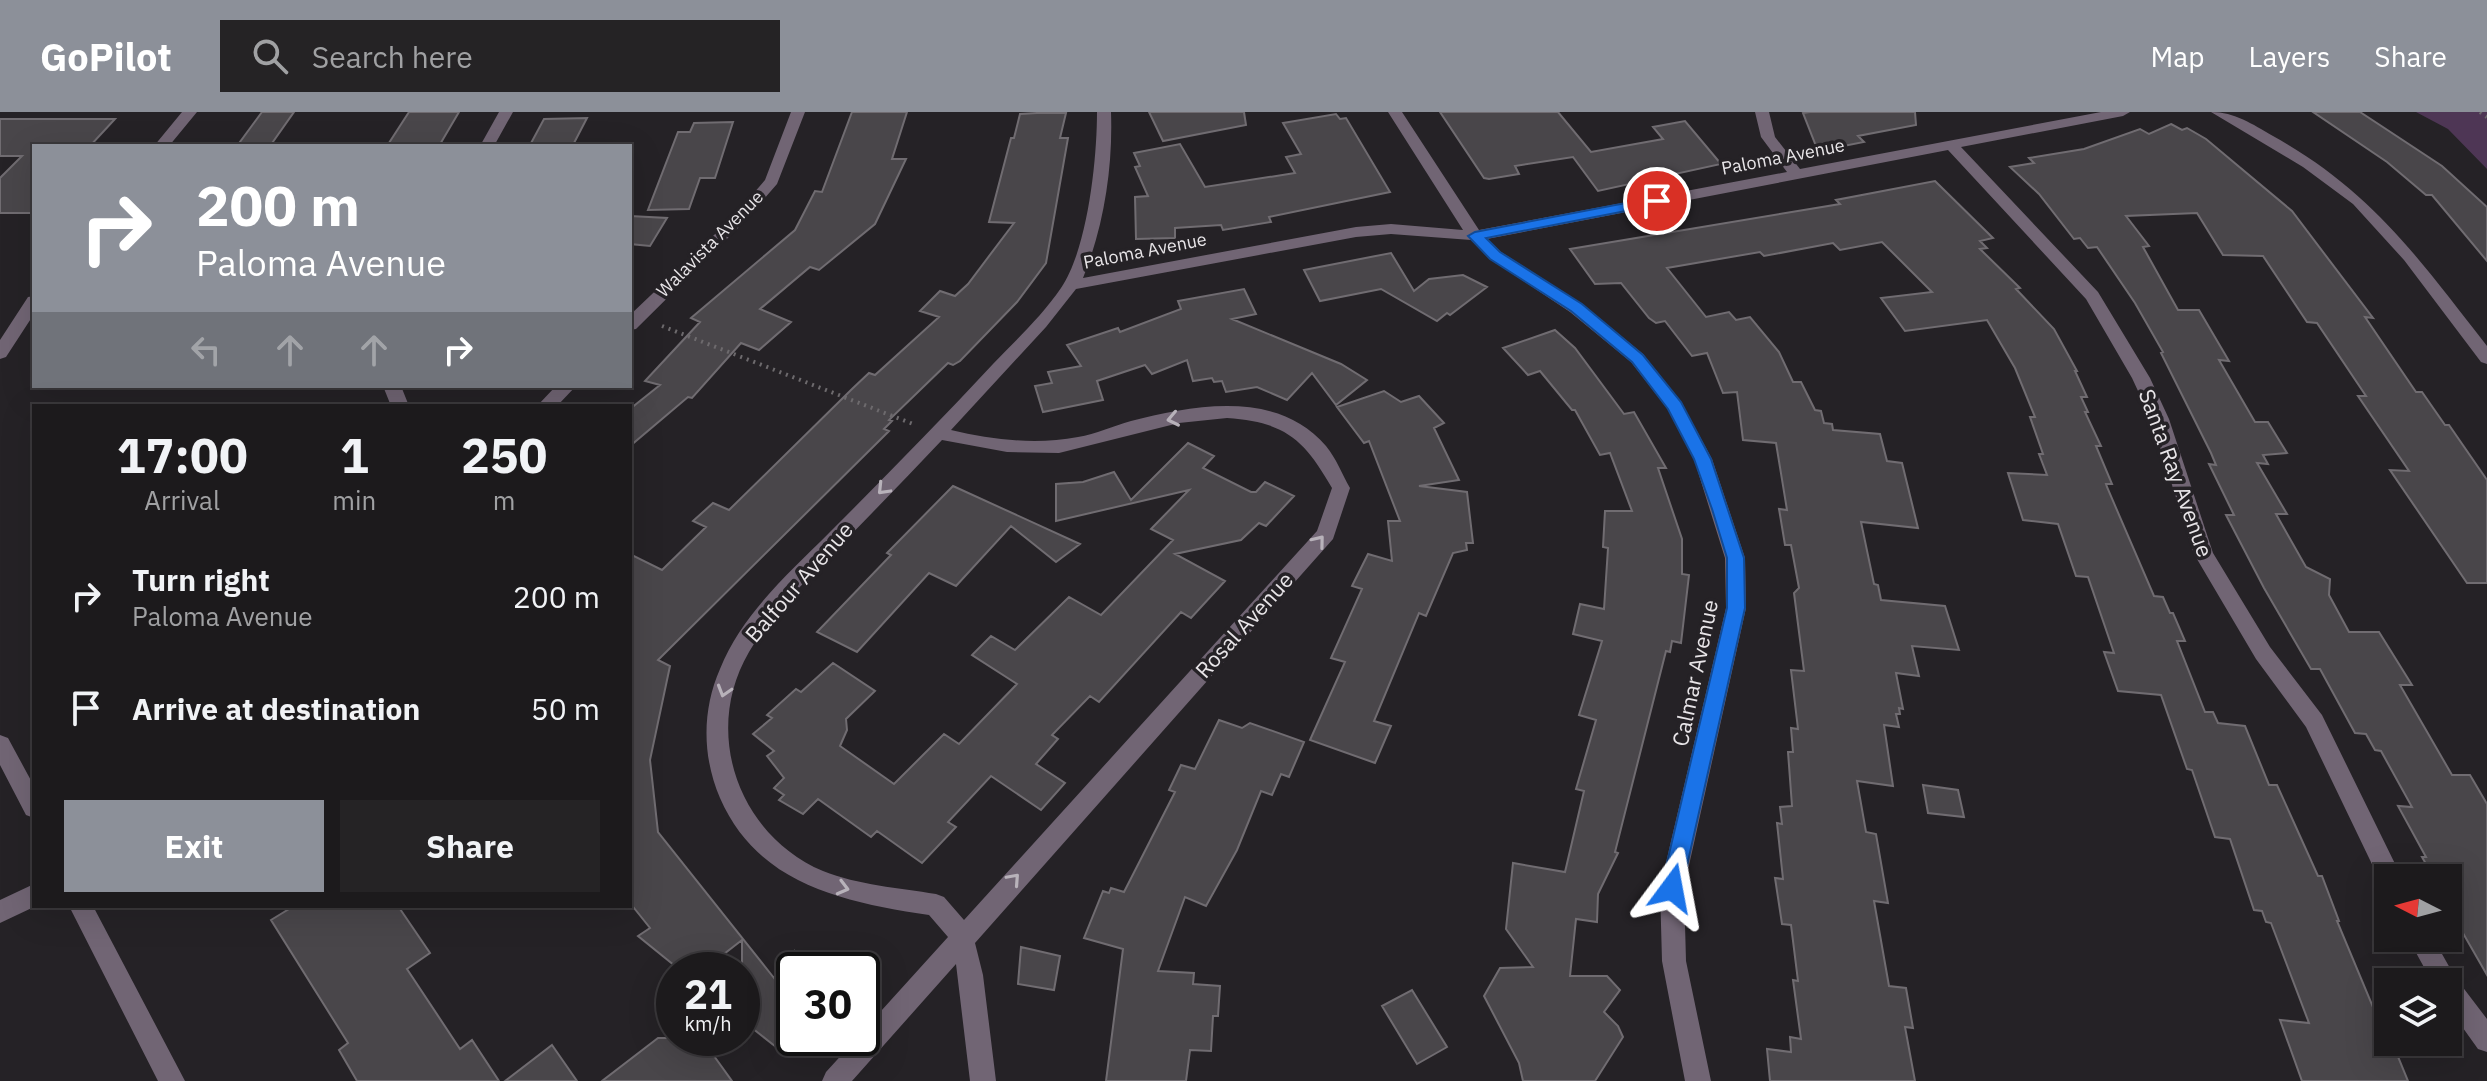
<!DOCTYPE html>
<html lang="en">
<head>
<meta charset="utf-8">
<style>
  body { margin:0; font-family:"IBM Plex Sans",sans-serif; background:#252325; color:#f1f3f6; height:100vh; display:flex; flex-direction:column; font-size:30px; white-space:nowrap }
  * { box-sizing:border-box; margin:0 }
  p { font-size:26px; color:#a0a1a3 }
  .icon { flex:none; width:44px; height:44px; fill:none; stroke:currentColor; stroke-width:2; stroke-linecap:round; stroke-linejoin:round }
  .map { position:relative; flex:1; overflow:hidden }
  .side { position:absolute; left:32px; top:292px; width:600px; height:504px; display:flex; flex-direction:column; background:#1c1a1c; border-radius:0px; box-shadow:0 8px 32px #0002,0 0 0 2px #3a383b }
  .side>* { flex:none }
  .top-card { position:absolute; left:32px; top:32px; width:600px; height:244px; border-radius:0px; box-shadow:0 8px 32px #0002,0 0 0 2px #3a383b; background:#8c9099; color:#fff; overflow:hidden }
  .needle { width:52px; rotate:276deg }
  .buttons { position:absolute; left:2374px; top:752px; display:grid; gap:16px }
  .buttons a { display:grid; place-items:center; width:88px; height:88px; border-radius:0px; background:#1c1a1c; box-shadow:0 8px 32px #0002,0 0 0 2px #3a383b; font-size:40px }
  .speed { position:absolute; left:656px; top:840px; display:flex; gap:16px; font-size:40px; font-weight:700; text-align:center }
  .speed>* { display:grid; place-content:center; width:104px; height:104px; border-radius:50%; background:#1c1a1c; box-shadow:0 8px 32px #0002,0 0 0 2px #3a383b; line-height:1 }
  .speed small { font-size:20px; font-weight:400 }
  .speed .limit { border:4px solid #111; border-radius:12px; background:#fff; color:#111 }
  .pin { position:absolute; display:grid; place-items:center; width:68px; height:68px; color:#fff; margin:-34px; border:4px solid #fff; border-radius:50%; box-shadow:0 2px 8px #0007 }
  .me { position:absolute; width:88px; margin:-44px; rotate:13deg; stroke-linejoin:round; filter:drop-shadow(0 0 6px #0008) }
  .turn { display:flex; align-items:center; gap:28px; height:168px; padding:0 32px; font-size:36px }
  .turn .icon { width:104px; height:104px; stroke-width:2.5 }
  .turn b { display:block; font-size:56px; line-height:68px }
  .lanes { display:flex; align-items:center; height:76px; padding:0 32px; background:#0003; justify-content:center; gap:40px; direction:ltr }
  .lanes .off { opacity:.35 }
  .eta { display:flex; justify-content:space-evenly; align-items:center; height:136px; text-align:center }
  .eta b { font-size:48px; font-weight:700; line-height:56px }
  .button { display:flex; gap:16px; margin-top:auto; padding:16px 32px }
  .button a { flex:1; height:92px; border-radius:0px; background:#8c9099; color:#fff; font-size:32px; font-weight:700; line-height:92px; text-align:center }
  .button a+a { background:#252325; color:#f1f3f6 }
  ul { padding:0; list-style:none }
  li { display:flex; align-items:center; gap:24px; height:112px; padding:0 32px }
  li div { flex:1 }
  li b { display:block; font-size:30px }
  li em { font-style:normal }
  header { display:flex; align-items:center; gap:48px; box-sizing:border-box; height:112px; padding:0 40px; background:#8c9099; color:#fff }
  header strong { font-size:38px }
  nav { display:flex; gap:44px; margin-inline-start:auto; font-size:28px }
  .search { width:560px; height:72px; background:#252325; display:flex; align-items:center; gap:20px; box-sizing:border-box; padding:0 28px; border-radius:0px; color:#a0a1a3; font-size:30px }
  .map>svg:first-child { display:block }
  .green { fill:#4e3655 }
  .building { fill:#49464a; stroke:#706c71; stroke-width:2 }
  .lines { fill:none; stroke-linecap:round; stroke-linejoin:round }
  .path { stroke:#6d6a6d; stroke-width:4; stroke-dasharray:2 5; stroke-linecap:butt }
  .minor { fill:#716574; fill-rule:evenodd }
  .tertiary { fill:#716574; fill-rule:evenodd }
  .oneway { stroke:#b8b2ba }
  .route { fill:#1a73e8; stroke:#114b97; stroke-width:2 }
  .labels { text-anchor:middle; stroke-width:7; stroke-linejoin:round; paint-order:stroke }
  .far-street-label { font-size:18px; fill:#e8e5e8; stroke:#252226 }
  .street-label { font-size:22px; fill:#e8e5e8; stroke:#252226 }
</style>
</head>
<body>
<header>
<strong>GoPilot</strong>
<div class="search"><svg class="icon" aria-label="search" viewBox="0 0 24 24"><circle cx="10" cy="10" r="6"/><path d="M15 15l6 6"/></svg>Search here</div>
<nav><a>Map</a><a>Layers</a><a>Share</a></nav>
</header>
<div class="map">
<svg width="2487" height="969" viewBox="0 0 2487 969">
  <rect width="100%" height="100%" fill="#252226"/>
  <path class="green" d="M2416 0H2487V57L2448 17Z"/>
  <path class="building" d="M262 0H294L270 34H237Z
    M409 0H459L439 34H387Z
    M852 0H907L892 47H906L875 112 819 158 810 155 760 197 791 210 759 238 741 231 692 286 688 285 630 334V297L660 273 645 269 700 210 691 206 795 118 815 79 822 80Z
    M1149 0H1244L1246 13 1163 29Z
    M1440 0H1558L1591 40 1663 27 1653 15 1685 9 1721 52 1598 79 1573 45 1515 54 1519 62 1489 67 1484 66Z
    M1810 0H1915L1916 13 1858 24 1864 30 1818 39 1803 1Z
    M2313 0H2360L2442 54 2487 95V149L2432 83H2426L2387 50Z
    M1037 1H1066L1060 26H1068L1046 151 1017 190 960 249 953 253 948 251 889 308 892 309 884 317 889 319 658 548 670 554 650 648 658 720 774 866 794 840V916L776 935 742 908V828L711 852 706 846 689 858H680L638 824 650 816 630 791V442L662 458 706 415 693 409 713 391 729 398 852 277 869 261 875 263 939 205 920 199 940 179 955 184 968 172 1014 111 989 110 1011 26H1014L1020 2Z
    M1336 2 1340 7 1346 6 1390 80 1269 105 1271 110 1223 118 1221 113 1175 116V126L1136 127 1135 85 1148 84 1135 55 1140 54 1134 41 1180 32 1205 75 1295 61 1286 45 1301 42 1283 11Z
    M587 6 573 33H530L544 7Z
    M0 7H115L90 34H34V101H0V66L22 44H0Z
    M733 10 715 66H700L689 97 648 98 678 20H690L694 11Z
    M2171 12 2182 18 2187 16 2206 27 2292 99 2373 206 2365 205 2416 280H2422L2445 313H2449L2487 368V471H2467L2390 358 2409 359 2358 284H2366L2317 211 2307 210 2263 144 2223 143 2197 101 2126 104 2149 134 2143 135 2178 198H2199L2229 249 2219 248 2255 310H2268L2287 341 2263 343 2268 352 2257 351 2287 402H2276L2306 455 2330 467 2329 483 2349 520H2379L2412 573H2400L2452 663H2470L2487 692V863L2448 795V766H2434L2422 745H2426L2398 694 2412 695 2381 639 2375 638 2366 622 2355 621 2320 557H2311L2264 476 2226 403H2234L2209 352 2216 353 2211 341 2161 241 2163 240 2135 191 2097 135 2088 136 2080 126 2074 127 2039 82 2010 55 2034 51 2029 46 2084 37 2140 17 2149 22Z
    M1935 69 1993 126 1980 129 1987 136 1980 137 2020 176 2016 177 2054 217 2077 259H2075L2087 285H2081L2088 300H2085L2101 334H2096L2112 372H2106L2107 375 2154 484 2163 485 2170 501H2173L2185 529H2177L2205 600H2213L2218 611 2245 614 2269 673H2277L2318 764H2322L2339 809H2337L2383 919 2388 920V930H2392L2408 969H2302L2280 908 2309 911 2271 811 2266 810 2262 799 2254 798 2230 727 2215 725 2192 658 2187 657 2161 583 2118 579 2104 540 2114 541 2088 465 2076 464 2058 412 2023 408 2008 361 2047 363 2039 342H2043L2030 305H2035L2015 256 1987 208 1905 219 1881 186 1932 180 1882 130 1840 138 1833 131 1764 144 1760 140 1667 156 1706 205 1729 200 1736 208 1750 205 1779 240 1793 270H1801L1815 298 1821 299 1824 311 1832 312 1833 318 1880 322 1887 349 1902 351 1918 416 1861 410 1874 472 1878 473 1881 488 1945 494 1959 538 1912 534 1919 564 1896 561 1903 597 1899 596 1900 602H1896L1899 615 1884 613 1893 674 1857 669 1866 720 1876 722 1888 791 1874 789 1889 874 1906 876 1913 916 1905 915 1915 969H1770L1767 937 1791 940 1790 925 1801 927 1793 868 1798 869 1791 813 1782 812 1775 766 1783 767 1777 711 1782 712 1780 695 1792 694 1788 640H1793L1791 616 1798 617 1791 558 1804 559 1794 481 1799 476 1791 433H1785L1779 397 1787 398 1776 331 1743 328 1737 280 1723 281 1707 241 1692 244 1665 209 1656 211 1649 206 1621 171 1595 172 1570 137 1840 92 1836 88Z
    M630 104 667 106 650 134 630 132Z
    M1391 141 1414 179 1429 167 1463 163 1487 175 1450 203 1447 201 1437 209 1381 177 1320 189 1304 158Z
    M1244 177 1256 202 1232 207 1341 252 1367 268 1336 293 1312 261 1287 288 1257 275 1226 280 1222 269 1214 270 1212 266 1193 269 1187 248 1152 262 1145 253 1097 269 1103 288 1043 300 1035 274 1052 271 1048 260 1081 254 1067 233 1118 216 1120 220 1181 197 1178 189Z
    M1555 218 1575 236 1624 302 1634 300 1666 356H1658L1682 427V462L1689 463 1681 531 1672 529 1670 540 1666 539 1615 740 1618 741 1598 782 1597 810 1576 807 1570 864H1607L1620 878 1604 900 1618 914 1623 925 1595 969H1523L1519 951 1484 884 1500 856 1533 855 1506 817 1513 751 1565 760 1584 679 1576 677 1596 608 1579 603 1602 529 1573 522 1580 492 1604 497 1608 436 1603 435 1605 399H1632L1610 341 1600 343 1575 298H1572L1540 259 1528 263 1503 236Z
    M1384 279 1401 290 1419 284 1444 311 1434 316 1459 368 1419 374 1467 380 1473 431H1466L1467 438 1453 441 1426 504 1419 501 1374 609 1391 614 1375 651 1310 628 1345 550 1331 546 1362 477 1352 474 1368 442 1392 449 1388 409H1400L1369 329 1364 331 1337 295Z
    M1188 331 1214 344 1203 356 1251 380H1256L1265 370 1294 384 1266 414 1259 411 1241 428 1175 442 1225 469 1191 506 1181 500 1099 590 1090 584 1052 623 1058 627 1036 652 1065 671 1041 698 991 664 948 710 956 715 922 751 877 719 871 725 818 687 803 702 779 688 784 683 774 676 784 666 767 644 774 639 753 622 772 606 767 603 796 577 801 580 833 551 875 579 846 607 847 618 840 634 894 672 944 622 959 632 1017 572 972 543 991 524 1015 538 1069 485 1101 503 1173 428 1151 417 1189 378 1056 409V372L1083 370 1114 360 1131 388Z
    M953 374 1080 432 1056 450 1011 414 956 474 929 461 857 540 817 520 891 443 887 441Z
    M1219 608 1242 616 1250 611 1304 630 1289 665 1281 662 1272 683 1261 679 1237 738 1206 794 1185 785 1158 859 1194 861 1193 872 1220 874 1218 904H1213L1211 939 1190 938 1186 969H1106L1123 837 1084 826 1103 779 1109 781 1111 776 1124 780 1175 680 1169 678 1181 653 1195 657Z
    M1923 673 1958 678 1964 705 1928 701Z
    M294 794H398L430 841 407 857 460 937 472 928 499 969H357L339 938 348 931 271 808Z
    M1021 835 1060 844 1054 878 1018 872Z
    M1412 878 1447 935 1417 952 1382 894Z
    M658 926H701L732 969H602Z
    M552 933 577 969H505Z"/>
  <g class="lines">
    <path class="path" d="M2480 0 2487 5
      M662 214 913 312"/>
    <path class="minor" d="M182 0H197L169 34H154Z
      M499 0H513L494 34H480Z
      M791 0H805L777 72 744 110 636 217 630 218V203L734 104 765 68Z
      M1097 0H1111C1113 55 1104 114 1083 166L1356 115 1391 112 1463 118 1388 0H1402L1479 118 1787 60 1761 25 1755 0H1769L1775 25 1800 57 2101 0H2130L2123 4 1961 35 2098 180 2150 266 2169 307 2213 441 2270 535 2322 603 2402 766H2388V776L2382 773 2306 615 2256 547 2194 442 2151 307 2132 266 2086 187 1948 38 1487 127 1501 140 1582 192 1643 242 1681 290 1712 347 1745 446 1746 496 1684 776 1686 849 1711 969H1685L1662 849 1660 776 1726 496 1725 446 1694 347 1668 297 1631 250 1570 200 1489 146 1471 128 1391 122 1356 125 1076 177 1046 215 951 318C993 328 1036 333 1078 325 1096 322 1113 314 1131 309 1193 293 1278 277 1326 334 1336 346 1342 362 1350 376L1333 427 975 831 983 863 996 969H970L956 852 852 969H822L826 960 857 926H862V920L948 825 929 803C844 790 758 773 720 686 702 644 702 598 720 557 742 502 788 462 829 421 884 366 939 310 993 252 1016 228 1042 204 1061 176 1088 136 1097 47 1097 0ZM1227 306C1285 310 1304 327 1332 376L1317 419 964 808 944 785 936 782C899 776 858 773 823 759 738 723 702 620 749 540 773 499 808 467 840 434 874 399 908 364 942 328L1007 340 1059 341 1179 311Z
      M34 184V202L6 245 0 247V228L28 185Z
      M383 274H401L409 294H391Z
      M556 274H576L557 294H537Z
      M34 772 36 794 0 811V788Z
      M2408 826H2433L2455 865 2487 907V940L2478 937 2448 895V870H2432Z"/>
    <path class="tertiary" d="M2211 0C2235 0 2252 12 2273 24 2372 79 2419 147 2487 234V252L2481 250 2404 148 2353 92 2303 55Z
      M0 623 8 626 34 674V706L26 703 0 653Z
      M69 794H93L185 969H158Z"/>
  </g>
  <defs><path id="oneway-chevron" d="M-2-3.5L2.5 0L-2 3.5" fill="none" stroke-width="1.6" stroke-linecap="round" stroke-linejoin="round" transform="scale(2)"/></defs>
  <g class="oneway">
    <use href="#oneway-chevron" transform="translate(1173 307) rotate(168)"/>
    <use href="#oneway-chevron" transform="translate(883 377) rotate(134)"/>
    <use href="#oneway-chevron" transform="translate(1319 429) rotate(-51)"/>
    <use href="#oneway-chevron" transform="translate(724 579) rotate(107)"/>
    <use href="#oneway-chevron" transform="translate(1014 767) rotate(-48)"/>
    <use href="#oneway-chevron" transform="translate(843 776) rotate(15)"/>
  </g>
  <path class="route" d="M1657 85 1664 89 1662 92 1486 126 1500 140 1582 192 1643 243 1681 290 1711 347 1744 446 1745 496 1682 776 1679 783 1672 786 1664 783 1661 776 1727 496V446L1712 397 1694 347 1668 297 1632 250 1571 199 1490 147 1468 124 1475 120Z"/>
  <g class="labels">
    <g class="far-street-label">
      <text transform="translate(1783 45) rotate(-11)" y="6">Paloma Avenue</text>
      <text transform="translate(710 132) rotate(-45)" y="6">Walavista Avenue</text>
      <text transform="translate(1145 139) rotate(-11)" y="6">Paloma Avenue</text>
    </g>
    <g class="street-label">
      <text transform="translate(2176 361) rotate(70)" y="8">Santa Ray Avenue</text>
      <text transform="translate(799 470) rotate(-49)" y="8">Balfour Avenue</text>
      <text transform="translate(1244 513) rotate(-48)" y="8">Rosal Avenue</text>
      <text transform="translate(1695 561) rotate(-78)" y="8">Calmar Avenue</text>
    </g>
  </g>
</svg>
<div class="buttons">
<a><svg class="needle" viewBox="-14 -14 28 28"><path d="M0-13l5 13h-10z" fill="#e53935"/><path d="M0 13l5-13h-10z" fill="#a0a1a3"/></svg></a>
<a><svg class="icon" aria-label="layers" viewBox="0 0 24 24"><path d="M12 4l9 5-9 5-9-5zM3 14l9 5 9-5"/></svg></a>
</div>
<div class="speed"><div>21<small>km/h</small></div><div class="limit">30</div></div>
<div class="pin" style="left:1657px;top:89px;background:#d93025"><svg class="icon" aria-label="arrive" viewBox="0 0 24 24"><path d="M6 21V4h12l-3 4 3 4H6"/></svg></div>
<svg class="me" style="left:1672px;top:776px" viewBox="-20 -20 40 40"><path d="M0-17L14 15 0 8-14 15z" fill="#1a73e8" stroke="#fff" stroke-width="4"/></svg>
<div class="top-card">
<div class="turn"><svg class="icon" aria-label="right" viewBox="0 0 24 24"><path d="M7 20v-9h11M14 6l5 5-5 5"/></svg><div><b>200 m</b>Paloma Avenue</div></div>
<div class="lanes"><svg class="icon off" aria-label="left" viewBox="0 0 24 24"><path d="M17 20v-9H6M10 6l-5 5 5 5"/></svg><svg class="icon off" aria-label="ahead" viewBox="0 0 24 24"><path d="M12 20V5M6 11l6-6 6 6"/></svg><svg class="icon off" aria-label="ahead" viewBox="0 0 24 24"><path d="M12 20V5M6 11l6-6 6 6"/></svg><svg class="icon" aria-label="right" viewBox="0 0 24 24"><path d="M7 20v-9h11M14 6l5 5-5 5"/></svg></div>
</div>
<section class="side">
<div class="eta">
<div><b>17:00</b><p>Arrival</p></div>
<div><b>1</b><p>min</p></div>
<div><b>250</b><p>m</p></div>
</div>
<ul>
<li><svg class="icon" aria-label="right" viewBox="0 0 24 24"><path d="M7 20v-9h11M14 6l5 5-5 5"/></svg><div><b>Turn right</b><p>Paloma Avenue</p></div><em>200 m</em></li>
<li><svg class="icon" aria-label="arrive" viewBox="0 0 24 24"><path d="M6 21V4h12l-3 4 3 4H6"/></svg><div><b>Arrive at destination</b></div><em>50 m</em></li>
</ul>
<div class="button"><a>Exit</a><a>Share</a></div>
</section>
</div>
</body>
</html>
